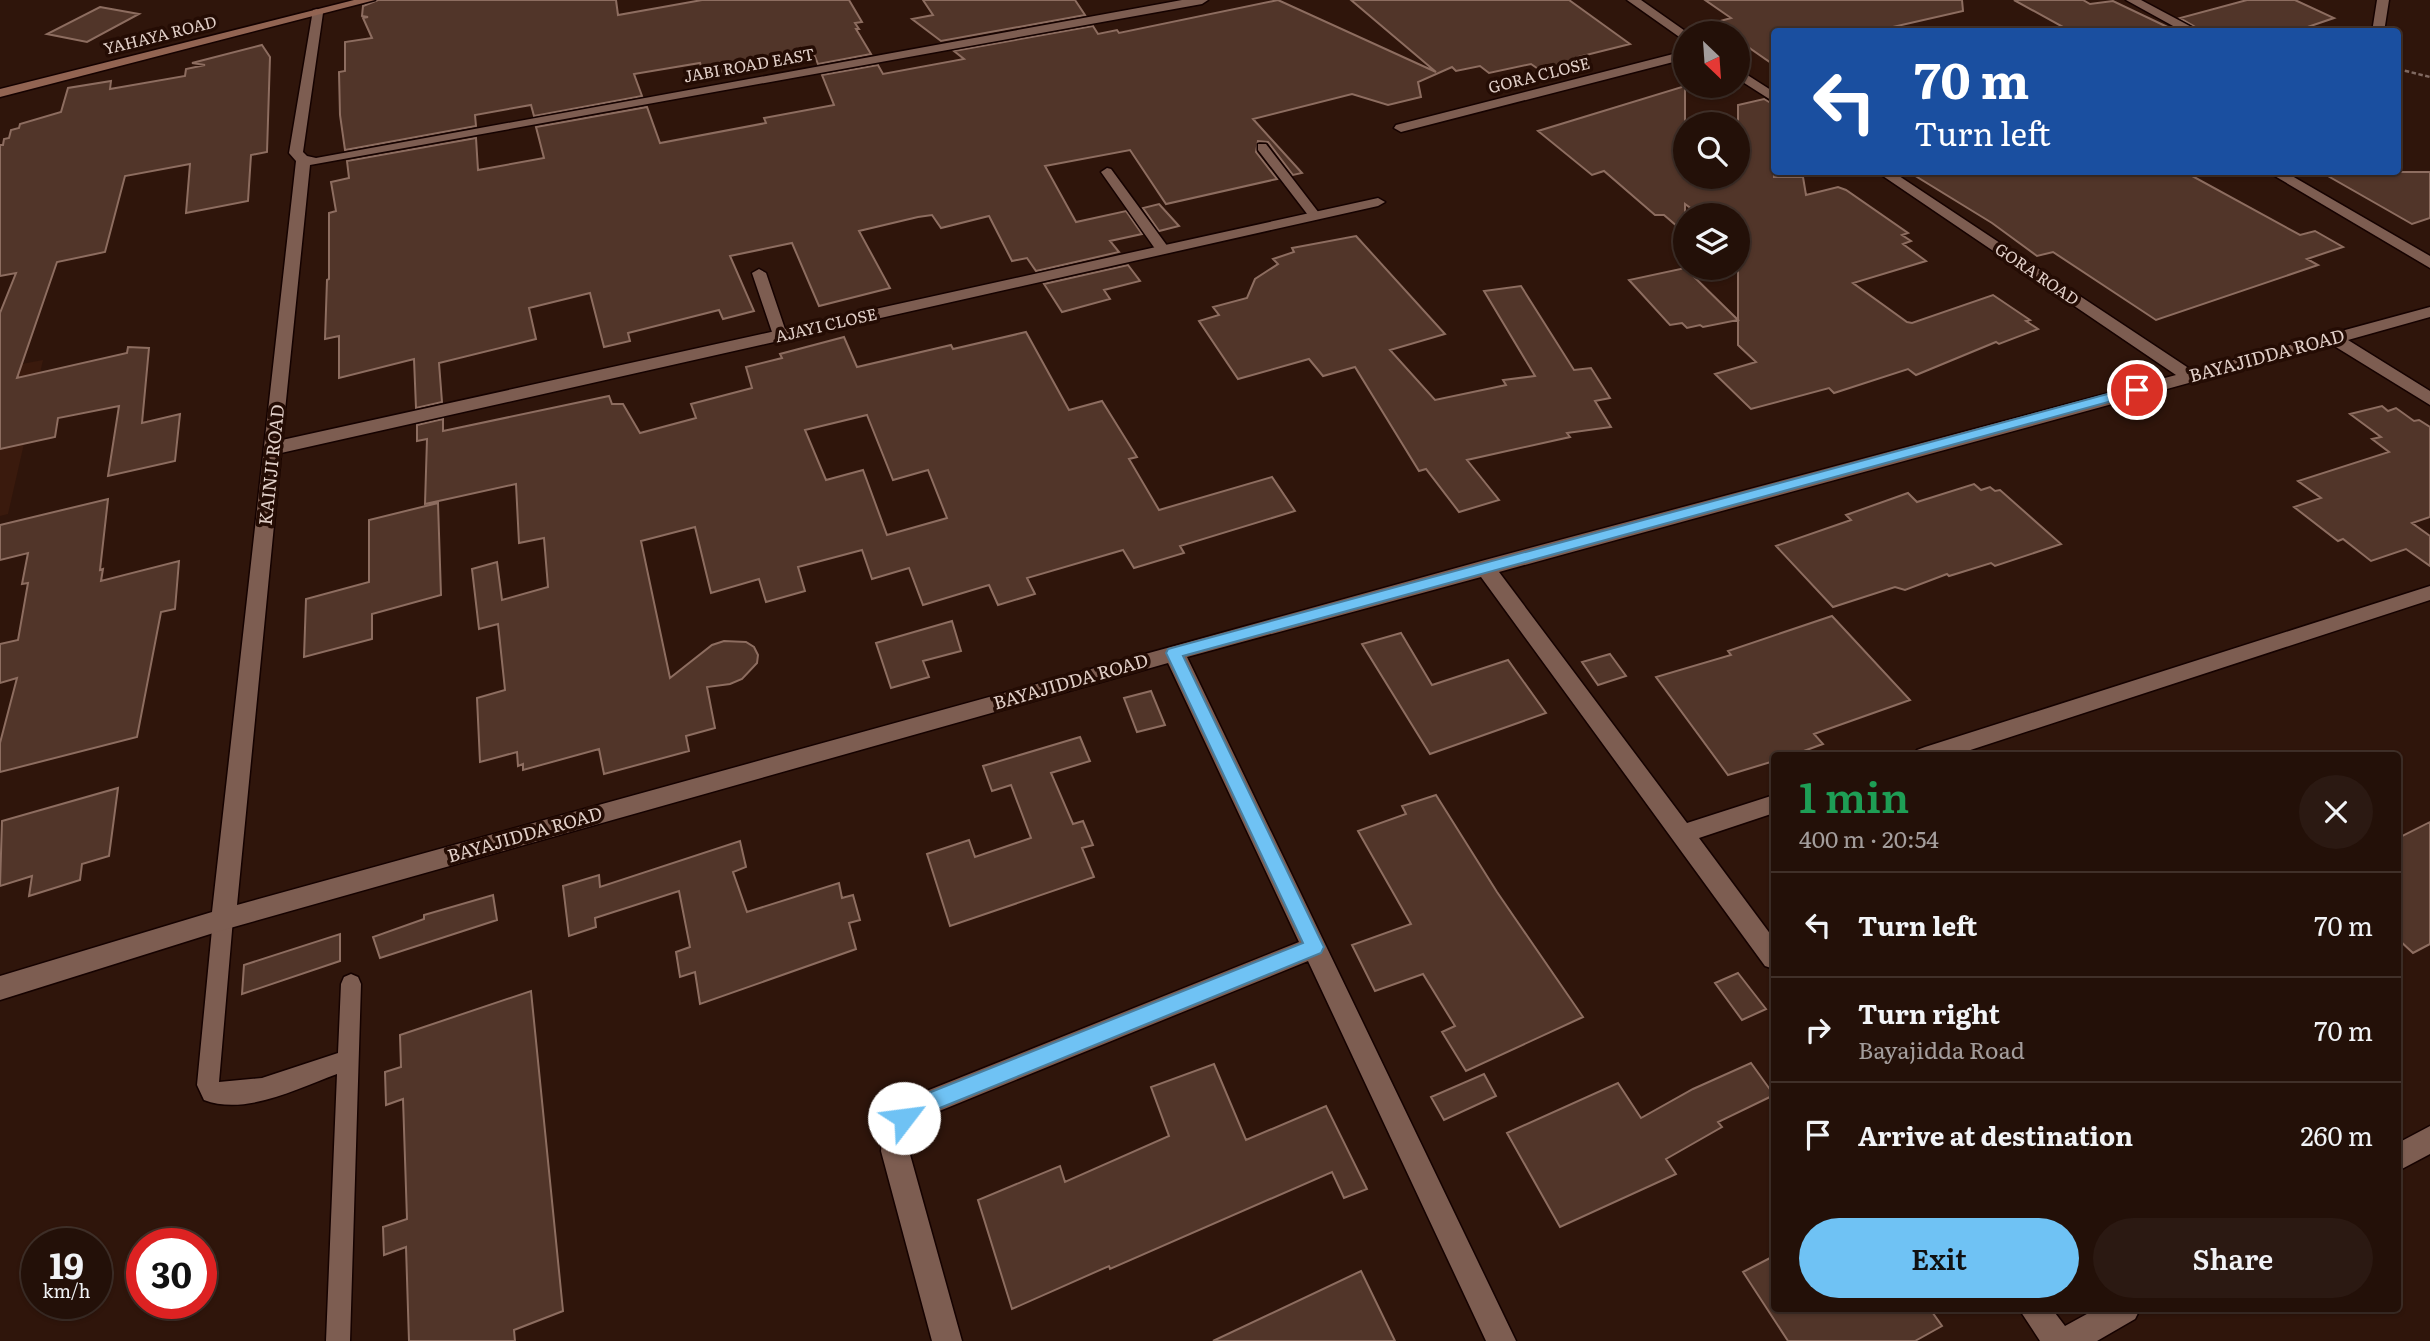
<!DOCTYPE html>
<html lang="en">
<head>
<meta charset="utf-8">
<style>
  body { margin:0; font-family:Literata,serif; background:#2b1912; color:#f1f3f6; height:100vh; display:flex; flex-direction:column; font-size:26px; white-space:nowrap }
  * { box-sizing:border-box; margin:0 }
  p { font-size:23px; color:#a39d9c }
  .icon { flex:none; width:38px; height:38px; fill:none; stroke:currentColor; stroke-width:2; stroke-linecap:round; stroke-linejoin:round }
  .map { position:relative; flex:1; overflow:hidden }
  .side { position:absolute; left:1771px; top:752px; width:630px; height:560px; display:flex; flex-direction:column; background:#231008; border-radius:7px; box-shadow:0 2px 5px #0004,0 0 0 2px #403029 }
  .side>* { flex:none }
  .guide { position:absolute; left:1771px; top:28px; width:630px; height:147px; border-radius:7px; box-shadow:0 2px 5px #0004,0 0 0 2px #403029; background:#1a4fa0; color:#fff; overflow:hidden }
  .needle { width:46px; rotate:155deg }
  .controls { position:absolute; left:1673px; top:21px; display:grid; gap:14px }
  .controls a { display:grid; place-items:center; width:77px; height:77px; border-radius:50%; background:#231008; box-shadow:0 2px 5px #0004,0 0 0 2px #403029; font-size:35px }
  .speed { position:absolute; left:21px; top:1228px; display:flex; gap:14px; font-size:35px; font-weight:700; text-align:center }
  .speed>* { display:grid; place-content:center; width:91px; height:91px; border-radius:50%; background:#231008; box-shadow:0 2px 5px #0004,0 0 0 2px #403029; line-height:1 }
  .speed small { font-size:18px; font-weight:400 }
  .speed .limit { border:10px solid #d22; background:#fff; color:#111 }
  .pin { position:absolute; display:grid; place-items:center; width:60px; height:60px; color:#fff; margin:-30px; border:4px solid #fff; border-radius:50%; box-shadow:0 2px 7px #0007 }
  .me { position:absolute; width:77px; margin:-38px; rotate:60deg; stroke-linejoin:round; filter:drop-shadow(0 0 5px #0008) }
  .turn { display:flex; align-items:center; gap:24px; height:147px; padding:0 28px; font-size:32px }
  .turn .icon { width:91px; height:91px; stroke-width:2.5 }
  .turn b { display:block; font-size:49px; line-height:60px }
  .round { display:grid; place-items:center; flex:none; width:74px; height:74px; border-radius:37px; background:#2b1912 }
  .overview { display:flex; align-items:center; justify-content:space-between; height:119px; padding:0 28px }
  h1 { font-size:42px; font-weight:600; line-height:52px; color:#1e9e55 }
  .primary-button { display:flex; gap:14px; margin-top:auto; padding:14px 28px }
  .primary-button a { flex:1; height:80px; border-radius:42px; background:#6fc2f4; color:#111; font-size:28px; font-weight:600; line-height:80px; text-align:center }
  .primary-button a+a { background:#2b1912; color:#f1f3f6 }
  ul { padding:0; list-style:none }
  li { display:flex; align-items:center; gap:21px; height:105px; padding:0 28px; border-top:2px solid #403029 }
  li div { flex:1 }
  li b { display:block; font-size:26px }
  li em { font-style:normal }
  .map>svg:first-child { display:block }
  .built { fill:#3a1a0d }
  .building { fill:#513529; stroke:#8d6d60; stroke-width:2; fill-rule:evenodd }
  .lines { fill:none; stroke-linecap:round; stroke-linejoin:round }
  .lane-casing { stroke:#150200; stroke-width:3 }
  .street-casing { stroke:#150200; stroke-width:3 }
  .secondary-casing { stroke:#150200; stroke-width:3 }
  .path { stroke:#806961; stroke-width:2.5; stroke-dasharray:4.5 2.5; stroke-linecap:butt }
  .lane { fill:#7d5d51; fill-rule:evenodd }
  .street { fill:#7d5d51; fill-rule:evenodd }
  .secondary { fill:#926452; fill-rule:evenodd }
  .route { fill:#6fc2f4; stroke:#487e9f; stroke-width:2 }
  .labels { text-anchor:middle; stroke-width:7; stroke-linejoin:round; paint-order:stroke }
  .far-street-label { font-size:16px; fill:#e2d0c9; stroke:#240c04 }
  .street-label { font-size:18px; fill:#e2d0c9; stroke:#240c04 }
</style>
</head>
<body>
<div class="map">
<svg width="2430" height="1341" viewBox="0 0 2430 1341">
  <rect width="100%" height="100%" fill="#2f150b"/>
  <path class="built" d="M43 360 8 514 0 516V368Z"/>
  <path class="building" d="M378 0H616L618 15 702 0H849L862 22 855 23 859 29H856L871 54 818 64 814 54 733 68 735 73 705 78 700 63 634 74 642 96 534 116 531 105 475 115 476 126 345 150 340 115 339 72 345 71V42L372 38 363 18 368 17 362 16 363 6Z
    M923 0H1075L1085 15 941 41 912 19 933 15Z
    M1278 0 1436 72 1351 0H1569L1630 44 1578 57 1584 63 1544 73 1531 64 1489 73 1480 66 1456 71 1452 67 1418 82 1421 97 1388 105 1352 94 1253 119 1302 173 1293 175 1268 142 1258 141 1256 152 1277 179 1166 204 1130 150 1045 166 1076 222 1126 211 1142 234 1110 241 1119 252 1036 271 1027 258 1012 261 989 216 941 228 932 215 918 217 859 231 890 288 819 306 792 243 730 256 754 311 723 319 719 310 628 333 630 341 604 347 590 293 529 308 536 339 439 363 442 402 416 408 414 359 339 378V336L325 339 327 280 329 279V213L336 211 331 182 349 178 347 161 476 138 478 170 544 158 536 127 647 107 660 143 766 123 764 118 834 105 822 75 878 65 883 74 964 59 954 51 1093 26 1098 34 1117 30 1119 33Z
    M1705 0H1962L1963 11 1871 32H1774V65L1738 40V33H1733L1738 32 1720 21 1731 18Z
    M2014 0H2083L2090 4 2113 1 2178 32H2072Z
    M2247 0H2295L2334 18 2293 32H2204L2180 18Z
    M100 7 139 14 87 42 47 34Z
    M262 45 270 57 267 152 251 155 248 201 186 213 190 164 125 176 105 252 57 262 17 378 127 353 128 347 149 348 142 423 180 414 175 461 108 476 119 406 58 418 55 437 0 449V313L16 273 0 276V145H3L4 139 9 138 11 130 19 128 20 124 61 112 68 88 111 81 110 89 185 76 186 69 205 65 192 63Z
    M1685 86V177H1738V105L1764 99 1774 105V177H1803L1806 195 1838 187 1846 190 1908 233 1902 235 1911 241 1903 244 1926 261 1853 283 1907 322 1912 323 1993 295 2030 320 2026 321 2038 329 1999 344 1996 342 1916 375 1908 369 1834 393 1829 388 1751 409 1715 374 1756 362 1738 345V215H1700L1685 204V233L1664 215H1655L1604 171 1592 175 1538 131Z
    M1909 172H2185L2300 235 2315 231 2343 247 2307 259 2318 265 2156 320 2053 252 2037 256 1992 223Z
    M2321 172H2430V218L2412 224Z
    M1159 204 1179 226 1159 231 1143 208Z
    M1356 236 1445 334 1390 350 1435 400 1506 385 1503 380 1535 376 1484 291 1521 286 1574 370 1591 368 1610 398 1595 401 1611 427 1567 433 1570 437 1467 460 1499 500 1459 512 1426 469 1419 471 1355 367 1323 376 1309 359 1238 379 1199 321 1219 315 1213 307 1247 298 1255 279 1278 264 1273 259 1294 252 1292 248Z
    M1128 265 1140 281 1104 290 1110 299 1062 312 1044 284Z
    M1685 268 1738 320 1703 327 1700 325 1687 328 1682 323 1670 325 1629 280Z
    M1026 332 1069 410 1102 401 1137 457 1129 459 1159 510 1272 477 1295 511 1180 546 1184 553 1134 568 1123 550 1027 578 1035 594 998 605 989 585 923 605 909 568 872 579 862 550 798 567 805 591 766 602 759 579 711 593 695 527 641 541 670 678 712 645 724 641 746 642 754 647 758 655 757 663 742 679 730 684 707 687 715 728 686 736 689 751 604 774 599 749 523 770V764L518 766 517 752 480 762 477 698 505 690 498 624 479 629 472 569 497 562 502 600 548 587 544 538 519 543 516 484 425 504 427 439 417 441V425L443 419V431L609 396 612 404H623L640 433 696 418 691 404 752 388 746 367 782 358 780 354 844 337 857 367 951 345 953 349ZM867 415 893 480 928 470 947 518 887 535 863 470 826 480 805 430Z
    M2382 406 2388 411 2396 408 2414 421 2419 420 2430 427V517L2412 523 2430 536V566L2406 549 2371 561 2343 539 2338 541 2294 507 2321 498 2298 481 2389 452 2372 439 2381 437 2350 414Z
    M1974 484 1981 490 1990 487 1995 491 2000 490 2061 544 1995 566 1991 563 1949 576 1947 574 1905 590 1895 587 1833 607 1776 546 1851 520 1846 515 1908 493 1917 502Z
    M108 499 100 570 103 569 101 581 179 561 175 609 161 612 137 737 0 772V743L17 678 0 683V644L18 640 28 583 22 584 28 553 0 560V525Z
    M438 503 441 595 372 614V639L304 657 306 599 369 582V520Z
    M1832 616 1910 700 1814 734 1823 744 1790 756H1774V761L1728 775 1656 677 1731 655 1728 651Z
    M952 621 961 651 923 661 929 677 891 688 876 643Z
    M1401 633 1432 685 1508 660 1546 713 1430 754 1362 644Z
    M1610 654 1626 676 1598 685 1582 662Z
    M1151 691 1165 725 1137 732 1124 698Z
    M1080 737 1090 761 1051 773 1073 824 1083 821 1093 845 1082 848 1094 877 950 926 927 854 969 840 975 857 1031 838 1011 785 992 791 983 766Z
    M118 788 109 856 82 864 80 880 29 896 32 876 0 886 2 821Z
    M1436 795 1497 892 1583 1017 1466 1071 1442 1032 1455 1026 1423 974 1375 991 1352 945 1411 924 1358 831 1406 814 1402 806Z
    M2430 822V944L2413 953 2398 939V838Z
    M740 841 746 867 733 872 747 912 839 883 842 898 853 895 860 920 849 923 856 949 700 1004 695 972 680 977 676 952 690 947 679 891 595 918 596 927 569 936 563 886 599 875 600 887Z
    M493 895 497 920 380 958 373 937 424 919V915Z
    M340 934V961L242 994 244 965Z
    M1738 973 1766 1009 1742 1020 1715 983Z
    M531 991 563 1311 514 1330 515 1341H409L406 1247 384 1255 383 1227 407 1219 403 1099 386 1105 385 1072 401 1067 400 1035Z
    M1751 1063 1774 1095 1718 1122 1722 1127 1666 1159 1676 1174 1560 1227 1507 1133 1618 1083 1641 1118 1693 1089Z
    M1214 1064 1246 1140 1326 1106 1367 1189 1344 1198 1332 1172 1110 1269 1109 1266 1012 1309 978 1200 1060 1166 1065 1182 1169 1136 1151 1087Z
    M1484 1074 1496 1096 1444 1120 1431 1097Z
    M1774 1256V1309H1930L1942 1326 1915 1341H1788L1743 1272Z
    M1361 1271 1395 1341H1213Z"/>
  <g class="lines">
    <defs>
      <path id="lane" d="M1258 144H1266L1319 213V219H1311L1258 150Z
        M1107 168 1111 169 1168 247V253H1158L1101 172Z
        M759 269 766 273 787 335 785 338H775L773 335 752 273Z
        M223 910 230 913 233 919 219 1082 262 1078 338 1053 341 984 344 977 351 974 358 977 361 984 350 1341H326L337 1074C298 1088 246 1116 204 1100L197 1085 213 919 216 913Z"/>
      <path id="street" d="M1182 0H1208L1202 4 310 165 282 440 1378 198 1385 202 1378 206 281 453 237 905 1485 560 2176 375 1877 172H1893L2193 371 2430 307V317L2348 340 2430 391V405L2331 344 1499 572 1687 823 1774 795V813L1699 838 1774 939V969L1765 966 1481 577 1187 657 1516 1341H1486L1308 961 932 1114C918 1125 910 1133 909 1151L962 1341H932L881 1151C884 1127 894 1110 914 1096L1299 942 1168 663 223 930 0 1000V976L212 912 296 161 289 153 313 10 317 9 323 13 303 152 307 156 316 158Z
        M1627 0H1641L1688 33H1685V41Z
        M2126 0H2141L2201 32H2184Z
        M2377 0H2389L2384 32H2372Z
        M1685 51V59L1401 132 1394 128 1396 125Z
        M1738 69 1774 92V102L1738 79Z
        M2268 172H2285L2430 256V268Z
        M2430 586V600L1952 756H1914L1917 750 1925 747Z
        M2430 1126V1154L2398 1171V1143Z
        M2019 1309H2052L2065 1326 2096 1309H2140L2135 1319 2097 1341H2040Z"/>
      <path id="secondary" d="M354 0H375L0 97V89Z"/>
    </defs>
    <use href="#lane" class="lane-casing"/>
    <use href="#street" class="street-casing"/>
    <use href="#secondary" class="secondary-casing"/>
    <path class="path" d="M2398 69 2430 77"/>
    <use href="#lane" class="lane"/>
    <use href="#street" class="street"/>
    <use href="#secondary" class="secondary"/>
  </g>
  <path class="route" d="M2137 386 2141 387V393L1183 656 1321 941 1324 947 1321 953 930 1112 904 1128 897 1125 894 1118 897 1111 916 1098 1303 943 1166 653 1168 649Z"/>
  <g class="labels">
    <g class="far-street-label">
      <text transform="translate(160 35) rotate(-14)" y="6">YAHAYA ROAD</text>
      <text transform="translate(749 65) rotate(-10)" y="6">JABI ROAD EAST</text>
      <text transform="translate(1539 75) rotate(-14)" y="6">GORA CLOSE</text>
      <text transform="translate(2037 274) rotate(34)" y="6">GORA ROAD</text>
      <text transform="translate(826 325) rotate(-13)" y="6">AJAYI CLOSE</text>
    </g>
    <g class="street-label">
      <text transform="translate(2267 356) rotate(-15)" y="6">BAYAJIDDA ROAD</text>
      <text transform="translate(272 465) rotate(-84)" y="6">KAINJI ROAD</text>
      <text transform="translate(1071 682) rotate(-16)" y="6">BAYAJIDDA ROAD</text>
      <text transform="translate(525 835) rotate(-16)" y="6">BAYAJIDDA ROAD</text>
    </g>
  </g>
</svg>
<div class="controls">
<a><svg class="needle" viewBox="-14 -14 28 28"><path d="M0-13l5 13h-10z" fill="#e53935"/><path d="M0 13l5-13h-10z" fill="#a39d9c"/></svg></a>
<a><svg class="icon" aria-label="search" viewBox="0 0 24 24"><circle cx="10" cy="10" r="6"/><path d="M15 15l6 6"/></svg></a>
<a><svg class="icon" aria-label="layers" viewBox="0 0 24 24"><path d="M12 4l9 5-9 5-9-5zM3 14l9 5 9-5"/></svg></a>
</div>
<div class="speed"><div>19<small>km/h</small></div><div class="limit">30</div></div>
<div class="pin" style="left:2137px;top:390px;background:#d93025"><svg class="icon" aria-label="arrive" viewBox="0 0 24 24"><path d="M6 21V4h12l-3 4 3 4H6"/></svg></div>
<svg class="me" style="left:904px;top:1118px" viewBox="-20 -20 40 40"><circle r="19" fill="#fff"/><path d="M0-13L10 11 0 6-10 11z" fill="#6fc2f4"/></svg>
<div class="guide">
<div class="turn"><svg class="icon" aria-label="left" viewBox="0 0 24 24"><path d="M17 20v-9H6M10 6l-5 5 5 5"/></svg><div><b>70 m</b>Turn left</div></div>
</div>
<section class="side">
<div class="overview"><div><h1>1 min</h1><p>400 m · 20:54</p></div><a class="round"><svg class="icon" aria-label="close" viewBox="0 0 24 24"><path d="M6 6l12 12M18 6L6 18"/></svg></a></div>
<ul>
<li><svg class="icon" aria-label="left" viewBox="0 0 24 24"><path d="M17 20v-9H6M10 6l-5 5 5 5"/></svg><div><b>Turn left</b></div><em>70 m</em></li>
<li><svg class="icon" aria-label="right" viewBox="0 0 24 24"><path d="M7 20v-9h11M14 6l5 5-5 5"/></svg><div><b>Turn right</b><p>Bayajidda Road</p></div><em>70 m</em></li>
<li><svg class="icon" aria-label="arrive" viewBox="0 0 24 24"><path d="M6 21V4h12l-3 4 3 4H6"/></svg><div><b>Arrive at destination</b></div><em>260 m</em></li>
</ul>
<div class="primary-button"><a>Exit</a><a>Share</a></div>
</section>
</div>
</body>
</html>
